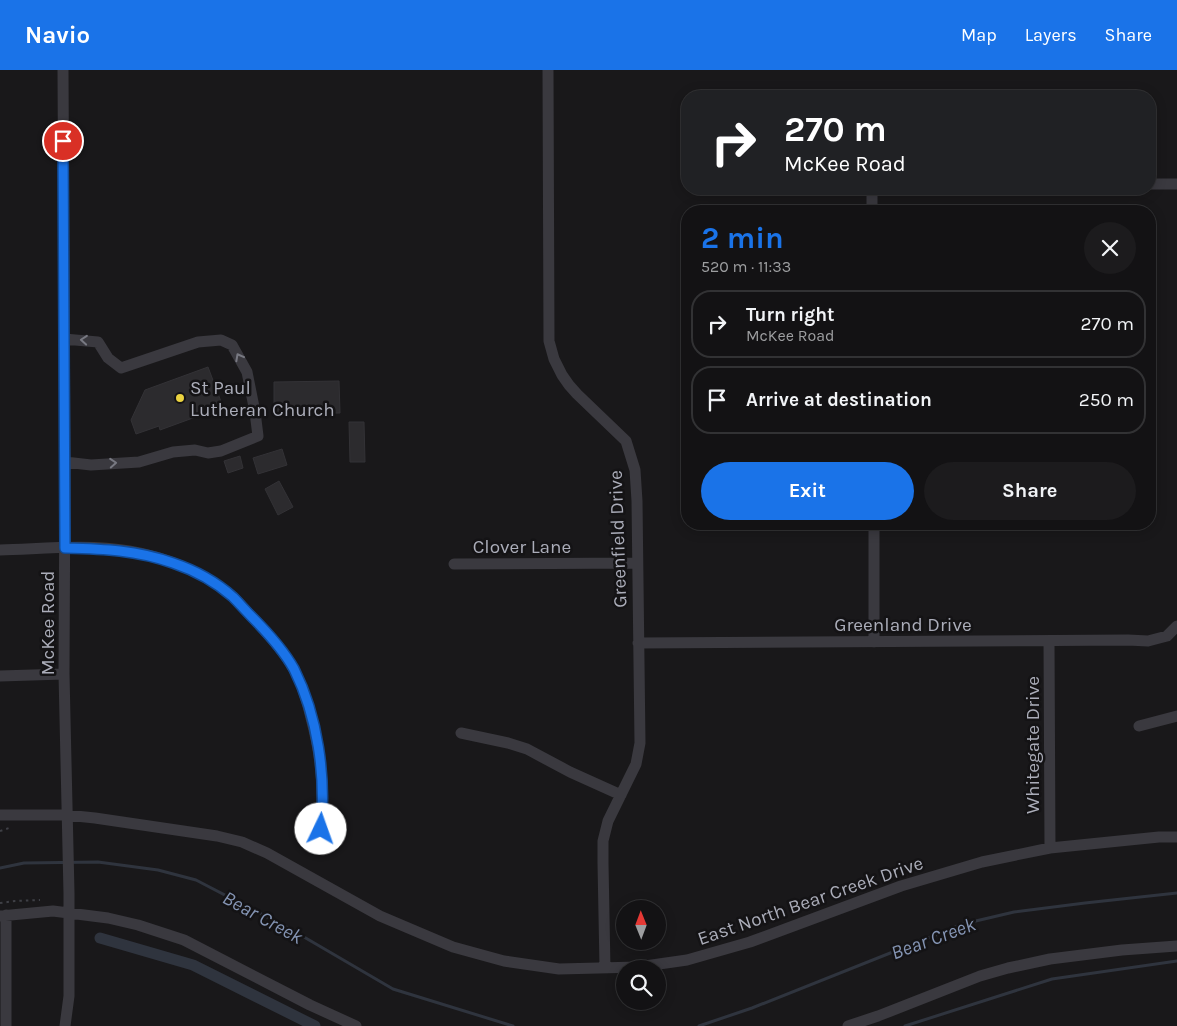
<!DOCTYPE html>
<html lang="en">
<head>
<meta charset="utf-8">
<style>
  body { margin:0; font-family:Karla,sans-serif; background:#1c1b1d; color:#f1f3f6; height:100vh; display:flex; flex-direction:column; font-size:19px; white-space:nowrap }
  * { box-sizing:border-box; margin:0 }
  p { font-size:16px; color:#9d9ea0 }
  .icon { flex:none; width:28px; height:28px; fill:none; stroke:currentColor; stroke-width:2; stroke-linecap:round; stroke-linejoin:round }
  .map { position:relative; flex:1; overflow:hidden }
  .drawer { position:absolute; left:681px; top:135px; width:475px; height:325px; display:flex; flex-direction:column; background:#131214; border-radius:20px; box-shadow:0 2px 12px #0003,0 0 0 1px #323234 }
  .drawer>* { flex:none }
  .top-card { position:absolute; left:681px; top:20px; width:475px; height:105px; border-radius:20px; box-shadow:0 2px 12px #0003,0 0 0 1px #323234; background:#202124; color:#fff; overflow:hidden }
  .needle { width:32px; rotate:359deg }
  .controls { position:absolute; left:616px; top:830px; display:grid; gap:10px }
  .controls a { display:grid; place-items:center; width:50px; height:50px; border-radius:50%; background:#131214; box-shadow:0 2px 12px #0003,0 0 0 1px #323234; font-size:25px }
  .pin { position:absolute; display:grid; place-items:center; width:42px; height:42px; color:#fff; margin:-21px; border:2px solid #fff; border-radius:50%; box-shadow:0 1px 5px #0007 }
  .me { position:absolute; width:55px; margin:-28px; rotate:3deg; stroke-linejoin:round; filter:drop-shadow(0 0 4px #0008) }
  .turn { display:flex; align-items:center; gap:18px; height:105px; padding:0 20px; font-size:22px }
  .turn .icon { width:65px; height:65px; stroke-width:2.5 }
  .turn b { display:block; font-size:35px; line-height:42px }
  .round { display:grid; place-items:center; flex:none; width:52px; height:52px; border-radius:26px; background:#1c1b1d }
  .overview { display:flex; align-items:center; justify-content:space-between; height:85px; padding:0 20px }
  h1 { font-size:30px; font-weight:700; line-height:38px; color:#1a73e8 }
  .primary-button { display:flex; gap:10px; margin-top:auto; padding:10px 20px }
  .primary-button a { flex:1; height:58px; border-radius:30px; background:#1a73e8; color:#fff; font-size:20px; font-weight:700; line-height:58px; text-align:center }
  .primary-button a+a { background:#1c1b1d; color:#f1f3f6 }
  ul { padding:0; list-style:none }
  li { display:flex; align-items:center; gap:15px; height:68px; margin:0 10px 8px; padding:0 10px; border:2px solid #323234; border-radius:20px }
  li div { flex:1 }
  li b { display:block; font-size:19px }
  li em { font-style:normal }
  header { display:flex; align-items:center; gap:30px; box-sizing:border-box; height:70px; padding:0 25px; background:#1a73e8; color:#fff }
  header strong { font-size:24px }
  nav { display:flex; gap:28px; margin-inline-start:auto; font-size:18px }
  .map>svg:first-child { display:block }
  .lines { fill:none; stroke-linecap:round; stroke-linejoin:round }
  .stream { stroke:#2f343e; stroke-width:3 }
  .canal { stroke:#2f343e; stroke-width:11 }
  .building { fill:#2c2b2e; stroke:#333236 }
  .path { stroke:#3f4046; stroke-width:2; stroke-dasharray:2.5 4; stroke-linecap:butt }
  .minor { stroke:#3a393f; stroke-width:11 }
  .oneway { stroke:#787982 }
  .route-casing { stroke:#114b97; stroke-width:12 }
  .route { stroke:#1a73e8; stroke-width:9 }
  .poi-dot { fill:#ebd340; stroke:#141315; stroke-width:2 }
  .labels { text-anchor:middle; stroke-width:5; stroke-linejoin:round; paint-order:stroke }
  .poi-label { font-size:19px; fill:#abadb9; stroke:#141315; text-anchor:start }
  .street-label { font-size:19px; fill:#abadb9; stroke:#141315 }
  .water-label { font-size:20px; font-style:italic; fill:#8494b3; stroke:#141315 }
</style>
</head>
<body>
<header>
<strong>Navio</strong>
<nav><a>Map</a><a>Layers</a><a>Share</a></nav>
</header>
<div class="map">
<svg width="1177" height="956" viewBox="0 0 1177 956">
  <rect width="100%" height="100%" fill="#19181a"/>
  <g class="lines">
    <path class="stream" d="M0 798 24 793 98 792 158 800 196 810 292 860 393 919 513 956
      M699 956 752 938 963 854 1014 842 1085 833 1177 823
      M905 956 1052 909 1177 891"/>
    <path class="canal" d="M100 868 193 895 315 956"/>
  </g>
  <path class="building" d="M208 297 223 337 160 360 159 356 136 364 131 350 145 320Z
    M339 311 340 343 274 344V312Z
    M349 352H364L365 392H350Z
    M282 379 287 395 258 404 253 388Z
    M240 386 243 398 228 403 224 391Z
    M279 411 293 437 278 445 265 419Z"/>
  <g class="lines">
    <path class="path" d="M0 761 12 757
      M0 833 15 831 40 830"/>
    <path class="minor" d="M63 0 65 392 64 604 69 823V926L65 956
      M548 0 549 271 554 289 562 305 569 315 577 324 626 371 635 400 637 431 640 673 636 694 608 751 603 771V793L605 898
      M1150 114H1177
      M872 119V141
      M64 269 98 272 108 288 121 298 198 272 221 270 232 275 247 302 255 342 258 366 221 381 208 383 195 380 173 382 139 392 91 395 65 392
      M874 454V572
      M0 480C42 479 87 474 129 481 165 487 204 502 232 526 239 532 246 541 253 548 267 563 283 580 293 598 302 613 307 631 311 648 323 692 324 726 320 772
      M454 494 637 493
      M1049 571 1050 778
      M638 573 1128 570 1148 571 1167 566 1177 556
      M0 606 64 604
      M1139 656 1177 646
      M461 663 508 673 527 679 570 702 621 725
      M0 745H66L95 748 217 766 242 772 267 783 380 846 453 877 504 891 559 899 638 897 687 890 750 872 901 816 982 792 1050 778 1159 767H1177
      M6 845V956
      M0 846 53 841 108 848 138 855 184 870 310 935 356 956
      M848 956 878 946 980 906 1008 898 1050 889 1122 880 1177 876"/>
  </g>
  <defs><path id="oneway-chevron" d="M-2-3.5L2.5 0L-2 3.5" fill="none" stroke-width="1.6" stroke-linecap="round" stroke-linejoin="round" transform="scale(1.25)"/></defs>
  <g class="oneway">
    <use href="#oneway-chevron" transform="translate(84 270) rotate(-175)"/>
    <use href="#oneway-chevron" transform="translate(239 287) rotate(-118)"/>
    <use href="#oneway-chevron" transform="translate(113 393) rotate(-4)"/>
  </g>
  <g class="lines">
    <defs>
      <path id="route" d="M63 71 65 478C104 479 136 480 173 493 194 500 216 512 233 527 239 533 245 540 251 546 266 561 284 581 294 599 318 647 326 706 321 759"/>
    </defs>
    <use href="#route" class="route-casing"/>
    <use href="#route" class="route"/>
  </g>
  <circle class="poi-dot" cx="180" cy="328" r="5"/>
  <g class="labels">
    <g class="poi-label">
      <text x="190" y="324">St Paul<tspan x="190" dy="22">Lutheran Church</tspan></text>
    </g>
    <g class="street-label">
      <text transform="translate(617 469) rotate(-92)" y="7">Greenfield Drive</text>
      <text x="522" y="483">Clover Lane</text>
      <text transform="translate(47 553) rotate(-90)" y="7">McKee Road</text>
      <text x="903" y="561">Greenland Drive</text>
      <text transform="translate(1032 675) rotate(-90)" y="7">Whitegate Drive</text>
      <text transform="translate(810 830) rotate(-19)" y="7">East North Bear Creek Drive</text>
    </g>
    <g class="water-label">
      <text transform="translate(263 847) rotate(29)" y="7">Bear Creek</text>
      <text transform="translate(933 868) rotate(-20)" y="7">Bear Creek</text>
    </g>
  </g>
</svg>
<div class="controls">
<a><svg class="needle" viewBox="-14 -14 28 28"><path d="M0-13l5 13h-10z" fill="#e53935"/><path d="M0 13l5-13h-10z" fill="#9d9ea0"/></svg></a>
<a><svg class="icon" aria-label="search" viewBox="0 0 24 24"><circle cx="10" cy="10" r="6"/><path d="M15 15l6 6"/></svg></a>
</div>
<div class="pin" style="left:63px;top:71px;background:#d93025"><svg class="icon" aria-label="arrive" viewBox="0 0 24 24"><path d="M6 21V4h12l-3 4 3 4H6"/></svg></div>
<svg class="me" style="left:321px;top:759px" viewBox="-20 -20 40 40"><circle r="19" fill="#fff"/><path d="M0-13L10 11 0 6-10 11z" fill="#1a73e8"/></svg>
<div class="top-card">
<div class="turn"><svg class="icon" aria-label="right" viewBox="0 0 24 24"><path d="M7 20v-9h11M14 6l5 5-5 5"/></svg><div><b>270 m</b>McKee Road</div></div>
</div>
<section class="drawer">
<div class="overview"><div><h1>2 min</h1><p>520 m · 11:33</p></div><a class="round"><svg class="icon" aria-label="close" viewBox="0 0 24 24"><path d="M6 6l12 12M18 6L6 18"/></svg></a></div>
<ul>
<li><svg class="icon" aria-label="right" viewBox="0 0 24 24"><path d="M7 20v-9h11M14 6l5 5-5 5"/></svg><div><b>Turn right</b><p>McKee Road</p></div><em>270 m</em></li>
<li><svg class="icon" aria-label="arrive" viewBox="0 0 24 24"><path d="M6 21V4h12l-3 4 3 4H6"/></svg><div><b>Arrive at destination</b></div><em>250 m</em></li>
</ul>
<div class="primary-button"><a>Exit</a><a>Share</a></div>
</section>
</div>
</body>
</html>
